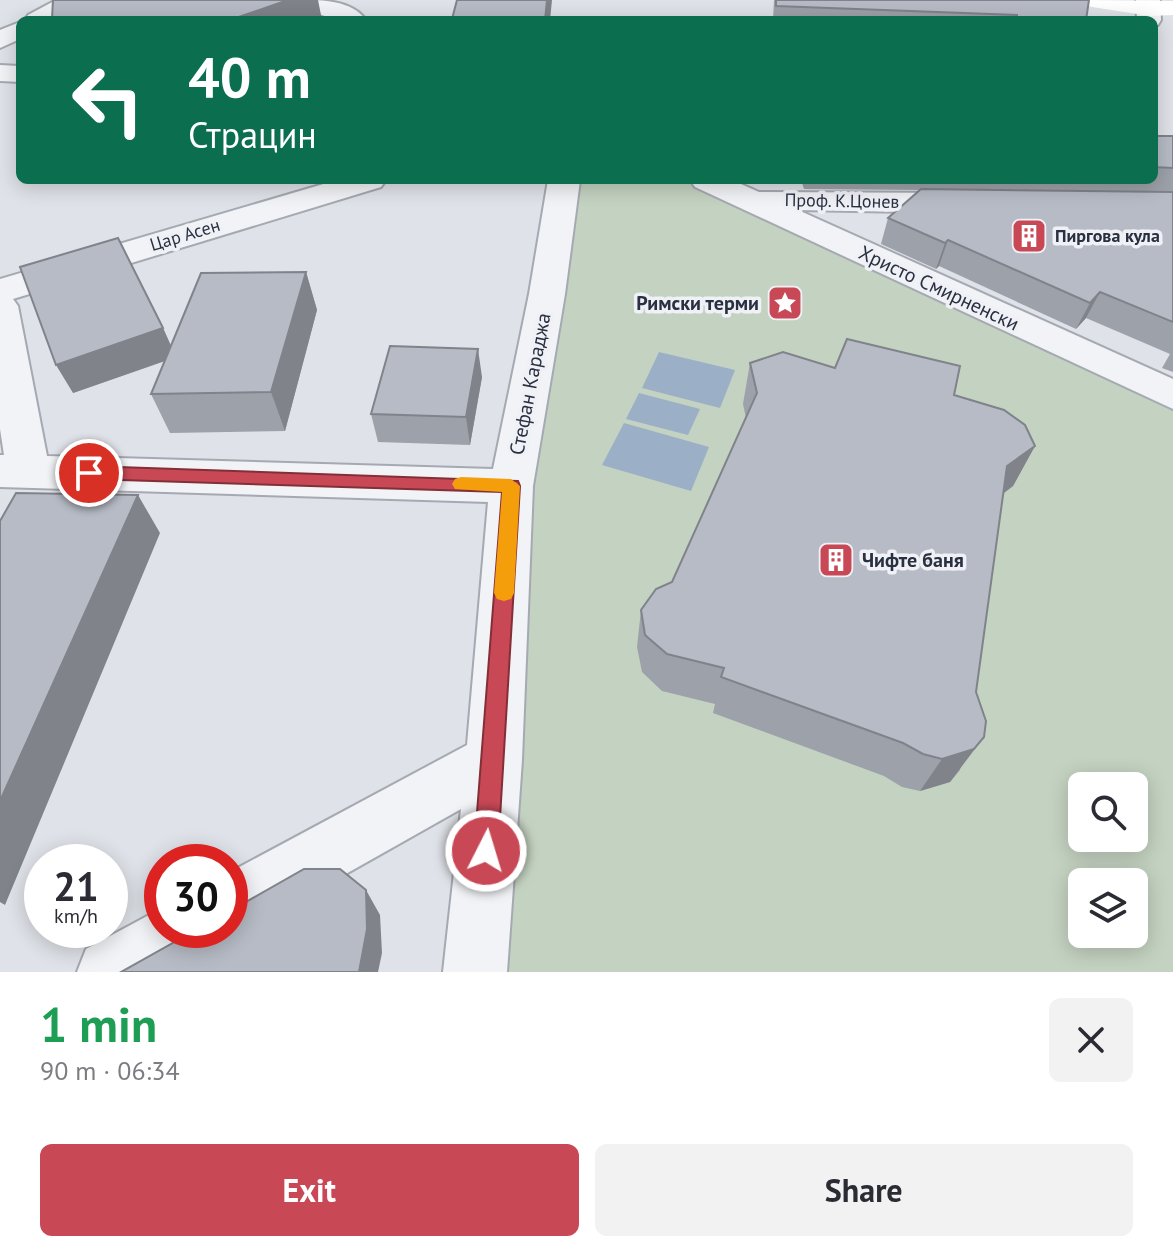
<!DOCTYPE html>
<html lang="en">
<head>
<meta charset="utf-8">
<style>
  body { margin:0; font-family:"PT Sans",sans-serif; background:#f2f2f3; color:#2b2b33; height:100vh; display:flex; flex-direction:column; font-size:30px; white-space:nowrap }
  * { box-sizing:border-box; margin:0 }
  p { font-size:26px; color:#7c7c81 }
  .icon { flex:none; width:44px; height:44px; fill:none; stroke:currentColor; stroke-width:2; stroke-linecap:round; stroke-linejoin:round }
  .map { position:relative; height:972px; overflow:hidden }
  .panel { display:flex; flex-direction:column; background:#fff; flex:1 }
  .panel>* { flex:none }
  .hud { position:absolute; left:16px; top:16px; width:1142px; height:168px; border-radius:12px; box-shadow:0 4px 20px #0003; background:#0b6e4f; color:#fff; overflow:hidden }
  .tools { position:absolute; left:1068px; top:772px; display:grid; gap:16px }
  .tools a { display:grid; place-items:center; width:80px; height:80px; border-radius:12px; background:#fff; box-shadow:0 4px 20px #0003; font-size:40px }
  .speed { position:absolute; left:24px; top:844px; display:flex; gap:16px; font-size:40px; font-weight:700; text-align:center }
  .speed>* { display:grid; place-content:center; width:104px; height:104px; border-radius:50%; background:#fff; box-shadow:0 4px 20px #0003; line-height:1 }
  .speed small { font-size:20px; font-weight:400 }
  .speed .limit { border:12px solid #d22; background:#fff; color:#111 }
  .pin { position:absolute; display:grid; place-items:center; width:68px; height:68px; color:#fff; margin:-34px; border:4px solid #fff; border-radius:50%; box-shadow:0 2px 8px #0007 }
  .me { position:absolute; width:88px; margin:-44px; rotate:5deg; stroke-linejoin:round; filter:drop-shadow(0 0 6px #0008) }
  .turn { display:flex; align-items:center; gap:28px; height:168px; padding:0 40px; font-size:36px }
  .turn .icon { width:104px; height:104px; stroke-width:2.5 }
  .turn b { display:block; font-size:56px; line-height:68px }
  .round { display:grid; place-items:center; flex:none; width:84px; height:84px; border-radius:12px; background:#f2f2f3 }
  .head { display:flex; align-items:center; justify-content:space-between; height:136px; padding:0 40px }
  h1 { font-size:48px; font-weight:800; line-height:60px; color:#1e9e55 }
  .cta { display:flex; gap:16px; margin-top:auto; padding:16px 40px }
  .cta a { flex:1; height:92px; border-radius:12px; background:#c94856; color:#fff; font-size:32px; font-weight:800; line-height:92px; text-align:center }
  .cta a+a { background:#f2f2f3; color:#2b2b33 }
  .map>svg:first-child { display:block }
  .green { fill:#c4d2c1; fill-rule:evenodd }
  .water { fill:#9bafc7 }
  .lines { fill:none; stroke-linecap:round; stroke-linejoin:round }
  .minor-casing { stroke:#a5a9b2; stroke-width:4 }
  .minor { fill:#f2f3f6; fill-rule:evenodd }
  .secondary { fill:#fff; fill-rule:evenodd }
  .wall { fill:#9da1a9 }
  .shaded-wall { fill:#80838a }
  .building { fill:#b7bbc5; stroke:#80838a; stroke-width:2 }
  .route { fill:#c94856; stroke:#832f38; stroke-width:2 }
  .slow { fill:#f59e0b }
  .labels { text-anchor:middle; stroke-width:7; stroke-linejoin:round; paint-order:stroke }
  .far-street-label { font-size:18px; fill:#29303f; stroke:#eff1f6 }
  .far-poi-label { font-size:18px; font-weight:bold; fill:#29303f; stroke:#eff1f6; text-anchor:start }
  .street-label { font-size:20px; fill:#29303f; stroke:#eff1f6 }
  .poi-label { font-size:20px; font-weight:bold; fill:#29303f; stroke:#eff1f6; text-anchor:end }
</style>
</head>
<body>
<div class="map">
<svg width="1173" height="972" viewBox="0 0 1173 972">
  <rect width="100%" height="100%" fill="#dfe2e8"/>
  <path class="green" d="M564 180H706L1173 395V972H481ZM1082 786H1134V838H1082ZM1082 882H1134V934H1082Z"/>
  <path class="water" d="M659 352 735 370 720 408 642 388Z
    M639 393 700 409 688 435 626 419Z
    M624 423 709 447 691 491 602 465Z"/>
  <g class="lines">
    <defs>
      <path id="minor" d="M56 0H86L55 20H25L28 15Z
        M300 0C322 0 352 0 366 20 344 20 315 20 300 0Z
        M1136 0H1160L1161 20 1158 25 1154 26V20H1137Z
        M20 22V39L0 48V30Z
        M0 65 20 66V82L0 81Z
        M337 180H386L381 187 13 299 18 306 47 456 493 469 529 294 548 180H580L565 294 533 486 522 760 507 972H443L461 809 252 927 230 936 216 930 207 952 172 972H77L86 949 162 908V930H230V872L467 745 488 502 0 487V455H4L0 429V279Z
        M690 180H732L759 192 967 193 978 196 983 203 978 210 967 213 798 210 1173 379V409L695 187Z"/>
    </defs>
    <use href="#minor" class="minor-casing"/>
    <use href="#minor" class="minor"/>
    <path class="secondary" d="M1080 0 1173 1V15L1150 16 1092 7 1084 5Z"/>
  </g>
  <path class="wall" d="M774 0H1089L1086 20H773Z
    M1154 136H1173V372L1162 368 1170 354 1086 318 1076 329 939 266 936 269 881 244 888 218 920 190 804 189 801 180H1154Z
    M306 272 317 310 285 431 170 433 151 394 165 361 73 393 163 328 171 346Z
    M750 363 835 368 954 395 1035 446 1013 486 1003 494 960 770 950 782 920 791 902 787 884 776 713 713 715 704 662 691 642 672 637 647 641 610 672 582 746 418 743 404Z
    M482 377 470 445 378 442 371 414Z"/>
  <path class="shaded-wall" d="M288 0H318L322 20H230Z
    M547 0H552L550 20H545Z
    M948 240 939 266 936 269 945 243Z
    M306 272 317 310 285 431 271 392Z
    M1100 292 1086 318 1076 329 1090 303Z
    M163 328 176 357 73 393 56 365Z
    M478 349 482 377 470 445 466 417Z
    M1035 446 1013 486 986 506 1007 466Z
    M138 495 160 533 5 905 0 902V801Z
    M984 737 950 782 920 791 942 759Z
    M366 890 380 915 382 953 378 972H359Z"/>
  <path class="building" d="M53 0H288L230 20H76L52 19Z
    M457 0H547L545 20 452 19Z
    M776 0H1089L1086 20H1017V15L776 6Z
    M1154 136H1173V168L1154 167Z
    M921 189 1173 192V322L1100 292 1090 303 948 240 945 243 888 218Z
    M118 238 163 328 56 365 20 267Z
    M306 272 271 392 151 394 201 273Z
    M847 339 960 366 954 395 1004 410 1025 425 1035 446 1007 466 976 692 986 721 984 737 974 749 942 759 923 754 903 743 721 677 724 668 667 654 645 635 641 610 656 589 672 582 757 393 750 363 783 352 835 368Z
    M390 346 478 349 466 417 371 414Z
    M16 493 138 495 0 801V521Z
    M304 869H340L366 890 367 929 359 972H121L196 930H230V911Z"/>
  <path class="route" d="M89 466 518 481 520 486 498 851 494 859 486 863 477 859 474 851 502 492 89 479 80 473Z"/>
  <path class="slow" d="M461 477 511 479 520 486 514 593 511 599 504 601 497 599 494 593 502 492 455 489 452 484 455 479Z"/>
  <defs>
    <symbol id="building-square" viewBox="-11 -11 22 22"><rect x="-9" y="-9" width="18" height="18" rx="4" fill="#c94856" stroke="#eff1f6"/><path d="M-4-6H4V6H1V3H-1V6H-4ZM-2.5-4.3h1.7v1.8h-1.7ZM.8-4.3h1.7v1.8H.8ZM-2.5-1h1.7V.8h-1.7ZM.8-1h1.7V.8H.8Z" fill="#fff"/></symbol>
    <symbol id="sight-square" viewBox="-11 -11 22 22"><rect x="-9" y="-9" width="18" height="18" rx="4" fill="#c94856" stroke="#eff1f6"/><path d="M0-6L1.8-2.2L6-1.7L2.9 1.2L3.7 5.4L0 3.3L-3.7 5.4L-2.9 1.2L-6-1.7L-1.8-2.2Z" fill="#fff"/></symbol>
  </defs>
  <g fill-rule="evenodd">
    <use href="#building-square" x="1009" y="216" width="40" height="40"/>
    <use href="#sight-square" x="765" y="283" width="40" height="40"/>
    <use href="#building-square" x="816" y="540" width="40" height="40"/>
  </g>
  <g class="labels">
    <g class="far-street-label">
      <text transform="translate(842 201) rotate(1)" y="6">Проф. К.Цонев</text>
      <text transform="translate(185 235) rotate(-17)" y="6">Цар Асен</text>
    </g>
    <g class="far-poi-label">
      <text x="1055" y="242">Пиргова кула</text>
    </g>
    <g class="street-label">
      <text transform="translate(939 288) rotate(25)" y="7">Христо Смирненски</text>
      <text transform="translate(530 384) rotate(-79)" y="7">Стефан Караджа</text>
    </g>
    <g class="poi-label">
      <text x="759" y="310">Римски терми</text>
      <text x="862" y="567" text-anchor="start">Чифте баня</text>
    </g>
  </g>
</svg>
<div class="tools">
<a><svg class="icon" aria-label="search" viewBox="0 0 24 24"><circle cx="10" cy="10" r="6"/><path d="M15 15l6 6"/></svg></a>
<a><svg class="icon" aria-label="layers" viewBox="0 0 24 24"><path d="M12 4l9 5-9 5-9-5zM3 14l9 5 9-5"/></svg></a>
</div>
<div class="speed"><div>21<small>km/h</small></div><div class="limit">30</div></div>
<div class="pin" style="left:89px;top:473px;background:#d93025"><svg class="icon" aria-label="arrive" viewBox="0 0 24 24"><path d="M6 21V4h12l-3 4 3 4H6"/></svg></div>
<svg class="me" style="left:486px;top:851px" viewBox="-20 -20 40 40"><circle r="17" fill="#c94856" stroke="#fff" stroke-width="3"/><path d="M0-11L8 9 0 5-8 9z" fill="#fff"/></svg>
<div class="hud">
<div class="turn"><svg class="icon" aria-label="left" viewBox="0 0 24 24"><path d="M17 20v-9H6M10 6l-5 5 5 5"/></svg><div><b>40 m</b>Страцин</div></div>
</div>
</div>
<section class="panel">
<div class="head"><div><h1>1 min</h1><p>90 m · 06:34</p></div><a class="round"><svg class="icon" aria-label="close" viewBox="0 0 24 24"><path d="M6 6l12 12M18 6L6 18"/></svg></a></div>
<div class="cta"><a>Exit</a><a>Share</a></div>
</section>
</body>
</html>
